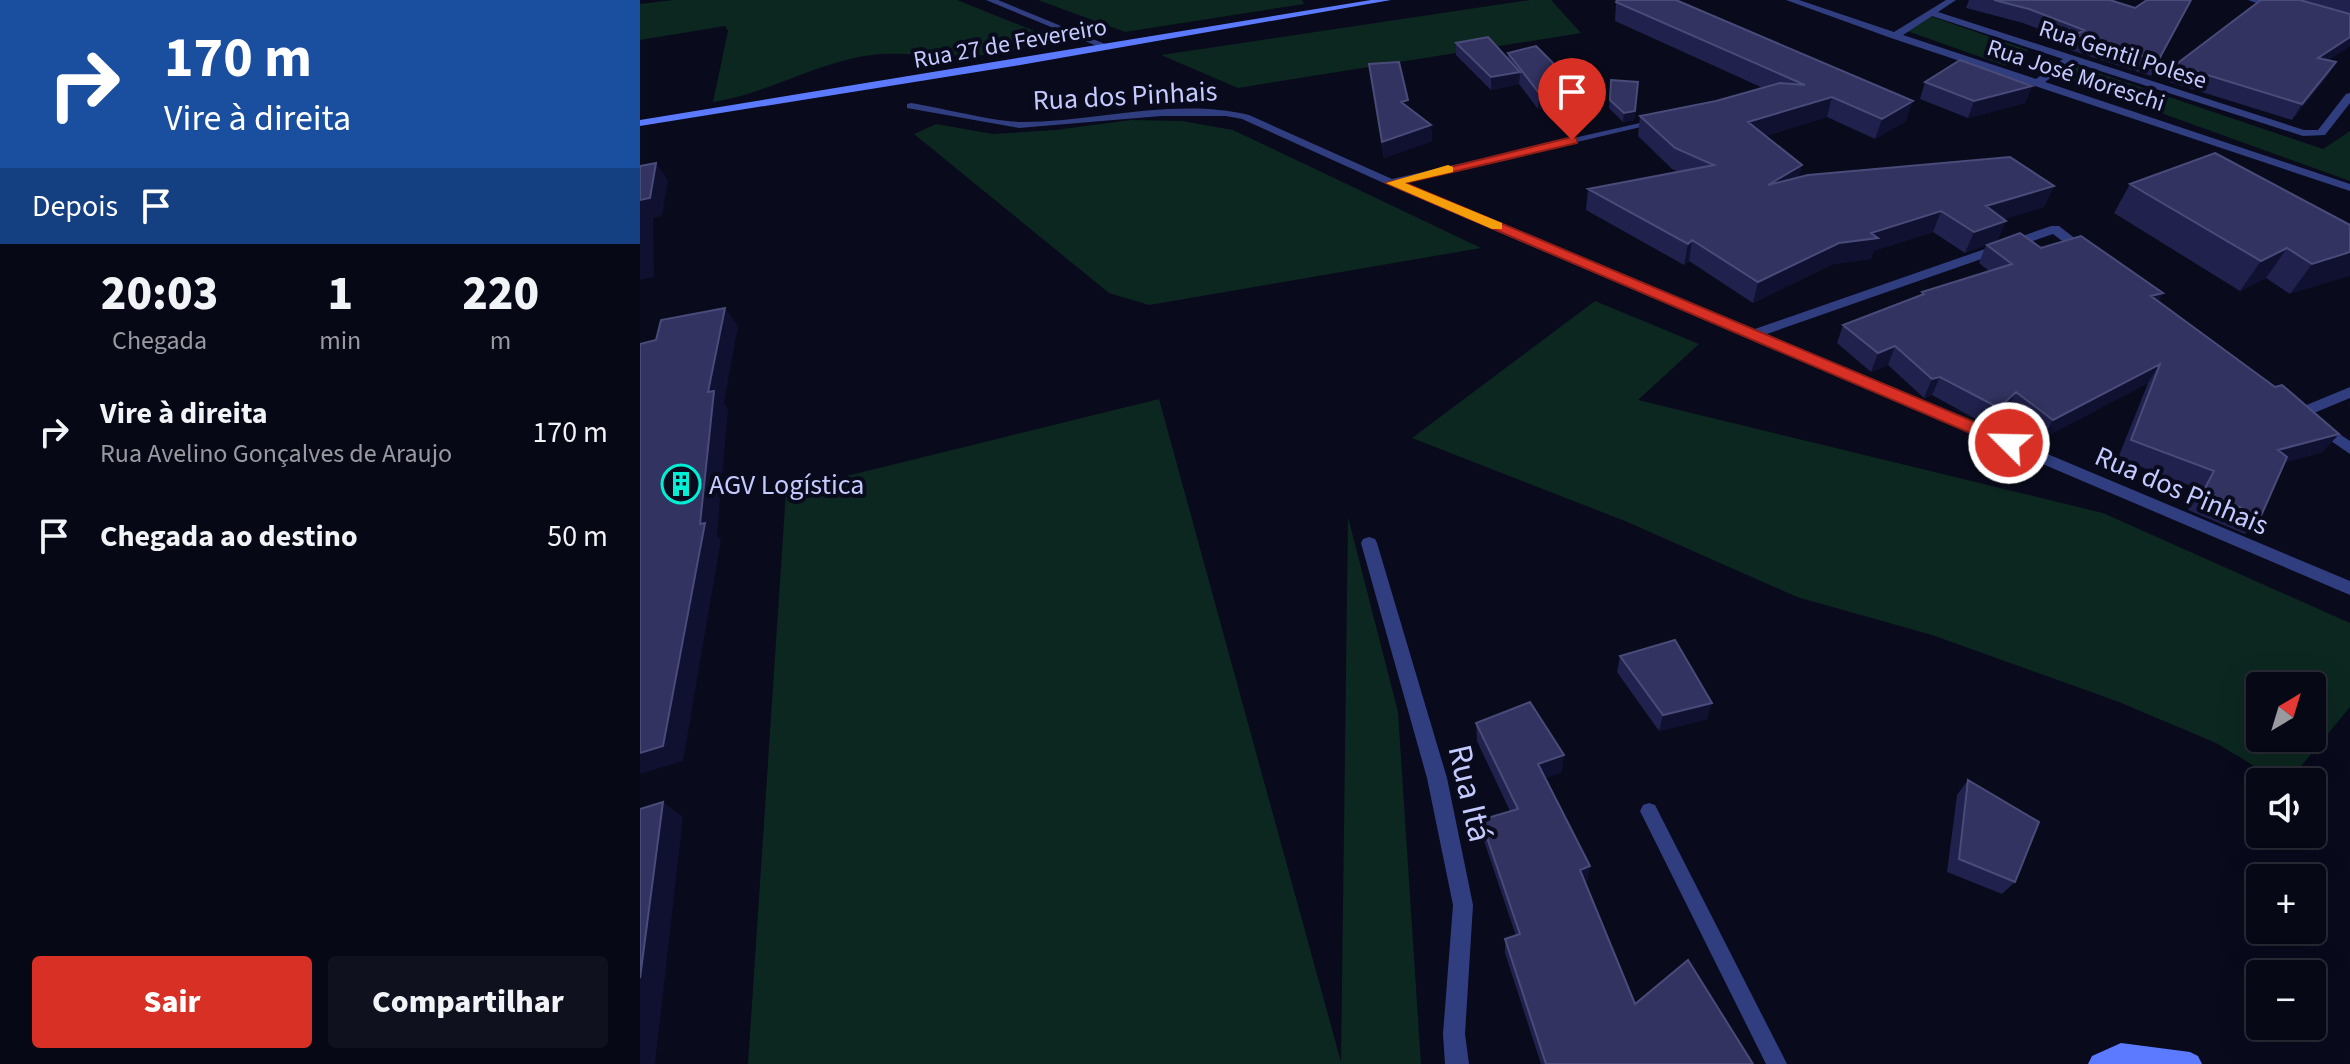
<!DOCTYPE html>
<html lang="pt">
<head>
<meta charset="utf-8">
<style>
  body { margin:0; font-family:"Source Sans 3",sans-serif; background:#10111e; color:#f1f3f6; height:100vh; display:flex; flex-direction:column; font-size:30px; white-space:nowrap }
  * { box-sizing:border-box; margin:0 }
  p { font-size:26px; color:#989aa0 }
  .icon { flex:none; width:44px; height:44px; fill:none; stroke:currentColor; stroke-width:2; stroke-linecap:round; stroke-linejoin:round }
  .map { position:relative; flex:1; overflow:hidden }
  .drawer { display:flex; flex-direction:column; background:#070815; width:640px }
  .drawer>* { flex:none }
  .banner { background:#1a4fa0; color:#fff; overflow:hidden }
  .needle { width:52px; rotate:38deg }
  .tools { position:absolute; left:1606px; top:672px; display:grid; gap:16px }
  .tools a { display:grid; place-items:center; width:80px; height:80px; border-radius:8px; background:#070815; box-shadow:0 8px 32px #0002,0 0 0 2px #282934; font-size:40px }
  .pin { position:absolute; display:grid; place-items:center; width:68px; height:68px; color:#fff; margin:-82px -34px; border-radius:50% 50% 50% 0; rotate:-45deg; box-shadow:0 0 8px #0007 }
  .pin .icon { rotate:45deg }
  .me { position:absolute; width:88px; margin:-44px; rotate:293deg; stroke-linejoin:round; filter:drop-shadow(0 0 6px #0008) }
  .turn { display:flex; align-items:center; gap:28px; height:168px; padding:0 32px; font-size:36px }
  .turn .icon { width:104px; height:104px; stroke-width:2.5 }
  .turn b { display:block; font-size:56px; line-height:68px }
  .then { display:flex; align-items:center; height:76px; padding:0 32px; background:#0003; gap:16px; font-size:30px }
  .eta { display:flex; justify-content:space-evenly; align-items:center; height:136px; text-align:center }
  .eta b { font-size:48px; font-weight:800; line-height:56px }
  .cta { display:flex; gap:16px; margin-top:auto; padding:16px 32px }
  .cta a { flex:1; height:92px; border-radius:8px; background:#d93025; color:#fff; font-size:32px; font-weight:800; line-height:92px; text-align:center }
  .cta a+a { background:#10111e; color:#f1f3f6 }
  ul { padding:0; list-style:none }
  li { display:flex; align-items:center; gap:24px; height:104px; padding:0 32px }
  li div { flex:1 }
  li b { display:block; font-size:30px }
  li em { font-style:normal }
  main { display:flex; flex:1; min-height:0 }
  .map>svg:first-child { display:block }
  .green { fill:#0c2720; fill-rule:evenodd }
  .lines { fill:none; stroke-linecap:round; stroke-linejoin:round }
  .lane { fill:#303e80; fill-rule:evenodd }
  .street { fill:#303e80; fill-rule:evenodd }
  .secondary { fill:#5c7aff; fill-rule:evenodd }
  .wall { fill:#20214c }
  .shaded-wall { fill:#101031 }
  .building { fill:#323360; stroke:#494b79; stroke-width:2 }
  .route { fill:#d93025; stroke:#8d1f18; stroke-width:2 }
  .slow { fill:#f59e0b }
  .labels { text-anchor:middle; stroke-width:8; stroke-linejoin:round; paint-order:stroke }
  .far-street-label { font-size:24px; fill:#c5caff; stroke:#090a1c }
  .street-label { font-size:28px; fill:#c5caff; stroke:#090a1c }
  .poi-label { font-size:28px; fill:#c5caff; stroke:#090a1c; text-anchor:start }
  .near-street-label { font-size:34px; fill:#c5caff; stroke:#090a1c }
</style>
</head>
<body>
<main>
<section class="drawer">
<div class="banner">
<div class="turn"><svg class="icon" aria-label="right" viewBox="0 0 24 24"><path d="M7 20v-9h11M14 6l5 5-5 5"/></svg><div><b>170 m</b>Vire à direita</div></div>
<div class="then">Depois<svg class="icon" aria-label="arrive" viewBox="0 0 24 24"><path d="M6 21V4h12l-3 4 3 4H6"/></svg></div>
</div>
<div class="eta">
<div><b>20:03</b><p>Chegada</p></div>
<div><b>1</b><p>min</p></div>
<div><b>220</b><p>m</p></div>
</div>
<ul>
<li><svg class="icon" aria-label="right" viewBox="0 0 24 24"><path d="M7 20v-9h11M14 6l5 5-5 5"/></svg><div><b>Vire à direita</b><p>Rua Avelino Gonçalves de Araujo</p></div><em>170 m</em></li>
<li><svg class="icon" aria-label="arrive" viewBox="0 0 24 24"><path d="M6 21V4h12l-3 4 3 4H6"/></svg><div><b>Chegada ao destino</b></div><em>50 m</em></li>
</ul>
<div class="cta"><a>Sair</a><a>Compartilhar</a></div>
</section>
<div class="map">
<svg width="1710" height="1064" viewBox="0 0 1710 1064">
  <rect width="100%" height="100%" fill="#090a1c"/>
  <path class="green" d="M33 0H317L397 32 399 37C375 66 282 52 244 54 184 57 133 93 73 102L88 31 85 26 0 40V4Z
    M398 0H662L664 4 485 32Z
    M890 0H911L941 33 598 88 521 55Z
    M1290 16 1388 50 1366 66 1267 31Z
    M1438 66 1683 149 1710 131V181L1421 77Z
    M491 120 542 121 593 130 841 248 509 305 469 293 274 134 296 124 353 134 415 130Z
    M955 301 1059 344 998 400 1463 513 1710 623V707L1648 782H1641L1576 743 1479 702 1292 635 1157 597 985 521 772 438ZM1620 686H1672V738H1620Z
    M519 399 701 1062 708 517 758 712 781 1064H108L146 491Z"/>
  <g class="lines">
    <path class="lane" d="M1009 803 1015 805 1147 1064H1126L1003 817 1000 811 1003 805Z"/>
    <path class="street" d="M346 0H358L470 46 462 48Z
      M1146 0H1159L1254 32 1306 0H1316L1298 12 1664 130H1678L1706 94 1710 93V103L1685 135 1663 136 1432 62 1405 82 1710 184V191L1251 38ZM1292 16 1423 59 1396 79 1263 35Z
      M1608 0H1622L1644 8 1639 11Z
      M271 103C303 108 350 121 381 122 456 122 534 97 609 115L752 179 1022 118V122L762 183 1112 330 1411 226H1419L1450 250V256H1442L1413 234 1124 335 1710 581V595L748 185 602 119 586 116H521L379 128 267 108V104Z
      M1710 387V398L1662 418 1655 413 1657 409Z
      M1680 421 1710 441V454L1675 430 1673 426 1675 422Z
      M729 537 735 539 737 543 807 778 833 905 825 1034 829 1064H805L803 1034 813 905 787 778 721 543 723 539Z"/>
    <path class="secondary" d="M731 0H751L374 66 0 126V120Z
      M1481 1043 1550 1052 1558 1056 1562 1064H1448L1452 1056Z"/>
  </g>
  <path class="wall" d="M1329 0H1470L1495 8 1551 0 1511 76 1430 50 1433 42 1383 23 1326 8Z
    M1621 0H1710V46L1688 60 1696 62 1686 78 1652 120 1526 81 1535 65Z
    M976 2 1266 121 1235 139 1187 117 1125 136 1159 178 1414 186 1404 207 1364 219 1357 241 1401 248 1523 293 1518 302 1683 452 1645 462 1621 516 1605 534 1548 510 1559 489 1478 458 1508 383 1403 438 1366 411 1350 427 1292 395 1284 398 1248 365 1231 372 1197 343 1203 325 1281 295 1282 292 1349 271 1339 263 1346 245 1325 253 1293 232 1233 251 1231 259 1193 264 1113 303 1049 261 1044 265 946 210 948 189 1039 172 1032 169 998 136 1000 116 1076 101 1123 88 975 21Z
    M816 43 868 59V53L936 86 935 102 898 109 879 84 851 90 816 55Z
    M729 64 768 107 791 125 792 141 744 158Z
    M971 80 998 82 994 120 983 122 969 108Z
    M1285 82 1392 86 1385 103 1328 118 1280 99Z
    M1490 184 1710 225 1650 294 1626 278 1600 291 1474 213Z
    M980 656 1067 719 1019 731 977 672Z
    M836 723 922 772 905 778 950 866 947 881 945 882 995 1004 1113 1064H901L865 953V939L876 936 842 835 841 820 870 811 837 741Z
    M1328 780 1375 882 1362 894 1307 872 1317 795Z"/>
  <path class="shaded-wall" d="M1710 37V46L1668 73 1678 58Z
    M1696 62 1686 78 1652 120 1662 104Z
    M880 72 879 84 851 90V77Z
    M936 86 935 102 898 109 899 93Z
    M1392 86 1385 103 1328 118 1334 101Z
    M1192 97 1187 117 1104 142 1108 122Z
    M1273 101 1266 121 1235 139 1242 119Z
    M995 111 994 120 983 122 984 113Z
    M791 125 792 141 744 158 742 142Z
    M16 163 28 180 22 216 13 218 14 277 0 280V200Z
    M1162 165 1157 186 1128 185Z
    M1414 186 1404 207 1338 227 1346 206Z
    M1301 211 1293 232 1233 251 1231 259 1193 264 1113 303 1118 282 1199 243Z
    M1366 221 1357 242 1325 253 1334 232Z
    M1052 240 1049 261 1044 265 1048 244Z
    M1647 248 1626 278 1600 291 1621 261Z
    M1710 252V276L1650 294 1672 264Z
    M1523 293 1512 311 1511 296Z
    M85 308 98 326 84 403 88 409 77 535 81 540 43 761 0 774V753L60 524 68 392Z
    M1255 346 1248 365 1231 372 1238 353Z
    M1520 364 1508 383 1403 438 1413 420Z
    M1300 377 1292 395 1284 398 1292 379Z
    M1376 392 1366 411 1350 427 1359 408Z
    M1699 434 1683 452 1622 468 1638 450Z
    M1072 703 1067 719 1019 731 1023 715Z
    M924 755 922 772 897 781 898 764Z
    M23 802 43 817 15 1064H0V978Z
    M950 866 947 881 938 885 940 870Z"/>
  <path class="building" d="M977 0H1036L1273 101 1242 119 1192 97 1108 122 1162 165 1128 185 1168 175 1370 157 1414 186 1346 206 1366 221 1334 232 1301 211 1231 233 1238 238 1199 243 1118 282 1052 240 1048 244 948 189 1074 165 1035 148 1000 116 1076 101 1140 83 1165 85 976 2Z
    M1354 0H1470L1495 8 1507 0H1551L1518 61 1436 35 1444 30 1389 9Z
    M1621 0H1660L1710 14V37L1678 58 1696 62 1662 104 1535 65Z
    M848 37 880 72 851 77 816 43Z
    M896 46 936 86 899 93 868 53Z
    M1320 60 1392 86 1334 101 1285 82Z
    M759 62 768 100 761 102 791 125 742 142 729 64Z
    M971 80 998 82 995 111 984 113 970 100Z
    M1575 153 1710 225V252L1672 264 1647 248 1621 261 1490 184Z
    M16 163 10 198 0 200V166Z
    M1380 233 1401 248 1441 236 1523 293 1511 296 1635 387 1642 385 1699 434 1638 450 1647 457 1621 516 1563 492 1574 471 1491 440 1520 364 1413 420 1376 392 1359 408 1300 377 1292 379 1255 346 1238 353 1203 325 1284 294 1282 292 1372 264 1347 245Z
    M85 308 68 392 74 391 60 524 65 523 23 746 0 753V344L16 340 21 320Z
    M1035 640 1072 703 1023 715 980 656Z
    M890 702 924 755 898 764 950 866 940 870 995 1004 1048 960 1113 1064H906L865 939 880 934 841 820 878 809 836 723Z
    M1328 780 1399 822 1375 882 1319 859Z
    M23 802 0 978V809Z"/>
  <path class="route" d="M932 137 937 138V143L765 183 1375 439 1377 443 1375 447H1363L746 183Z"/>
  <path class="slow" d="M808 165 813 167V172L765 183 862 223V229H852L746 183Z"/>
  <defs>
    <symbol id="building-ring" viewBox="-11 -11 22 22"><circle r="9.5" fill="#090a1c" stroke="#00f0d6" stroke-width="1.5"/><path d="M-4-6H4V6H1V3H-1V6H-4ZM-2.5-4.3h1.7v1.8h-1.7ZM.8-4.3h1.7v1.8H.8ZM-2.5-1h1.7V.8h-1.7ZM.8-1h1.7V.8H.8Z" fill="#00f0d6"/></symbol>
  </defs>
  <g fill-rule="evenodd">
    <use href="#building-ring" x="19" y="462" width="44" height="44"/>
  </g>
  <g class="labels">
    <g class="far-street-label">
      <text transform="translate(370 43) rotate(-10)" y="8">Rua 27 de Fevereiro</text>
      <text transform="translate(1483 54) rotate(18)" y="8">Rua Gentil Polese</text>
      <text transform="translate(1436 75) rotate(18)" y="8">Rua José Moreschi</text>
    </g>
    <g class="street-label">
      <text transform="translate(485 95) rotate(-3)" y="10">Rua dos Pinhais</text>
      <text transform="translate(1542 490) rotate(23)" y="10">Rua dos Pinhais</text>
    </g>
    <g class="poi-label">
      <text x="69" y="494">AGV Logística</text>
    </g>
    <g class="near-street-label">
      <text transform="translate(831 793) rotate(77)" y="12">Rua Itá</text>
    </g>
  </g>
</svg>
<div class="tools">
<a><svg class="needle" viewBox="-14 -14 28 28"><path d="M0-13l5 13h-10z" fill="#e53935"/><path d="M0 13l5-13h-10z" fill="#989aa0"/></svg></a>
<a><svg class="icon" aria-label="sound" viewBox="0 0 24 24"><path d="M4 9h4l5-4v14l-5-4H4zM17 9q2 3 0 6"/></svg></a>
<a>+</a>
<a>−</a>
</div>
<div class="pin" style="left:932px;top:140px;background:#d93025"><svg class="icon" aria-label="arrive" viewBox="0 0 24 24"><path d="M6 21V4h12l-3 4 3 4H6"/></svg></div>
<svg class="me" style="left:1369px;top:443px" viewBox="-20 -20 40 40"><circle r="17" fill="#d93025" stroke="#fff" stroke-width="3"/><path d="M0-11L8 9 0 5-8 9z" fill="#fff"/></svg>
</div>
</main>
</body>
</html>
